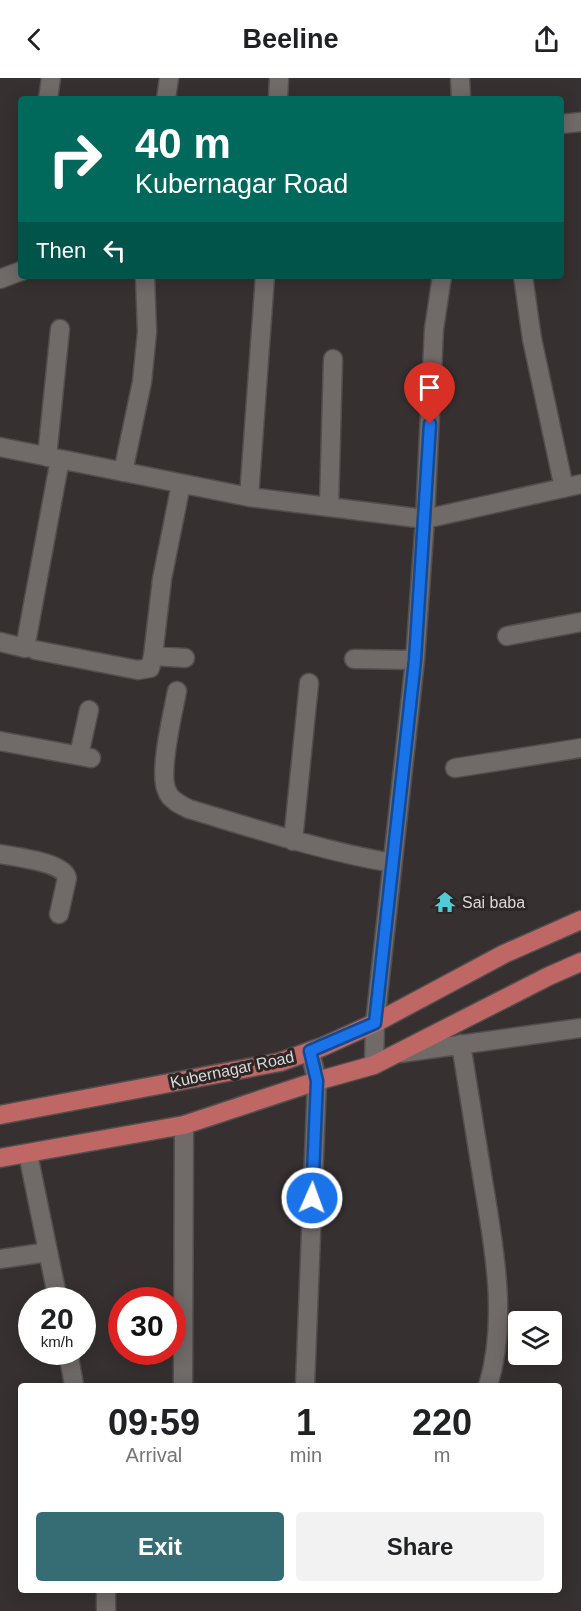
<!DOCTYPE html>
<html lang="en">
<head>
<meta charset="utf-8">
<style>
  body { margin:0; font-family:Arial,sans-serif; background:#f2f2f2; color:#202124; height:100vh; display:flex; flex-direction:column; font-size:22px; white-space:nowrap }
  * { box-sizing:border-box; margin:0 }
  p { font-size:20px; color:#757577 }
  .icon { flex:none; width:33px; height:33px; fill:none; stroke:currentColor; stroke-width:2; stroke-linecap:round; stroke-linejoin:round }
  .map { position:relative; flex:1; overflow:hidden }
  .sheet { position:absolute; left:18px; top:1305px; width:544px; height:210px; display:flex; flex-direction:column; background:#fff; border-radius:6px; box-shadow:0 3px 15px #0003 }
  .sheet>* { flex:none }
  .banner { position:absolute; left:18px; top:18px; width:546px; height:183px; border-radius:6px; box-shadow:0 3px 15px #0003; background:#00695c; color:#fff; overflow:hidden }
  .controls { position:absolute; left:508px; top:1233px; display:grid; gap:12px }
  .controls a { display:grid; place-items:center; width:54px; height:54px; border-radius:6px; background:#fff; box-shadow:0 3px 15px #0003; font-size:30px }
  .speed { position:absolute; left:18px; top:1209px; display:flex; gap:12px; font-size:30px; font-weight:700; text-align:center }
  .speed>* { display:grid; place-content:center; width:78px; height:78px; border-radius:50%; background:#fff; box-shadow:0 3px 15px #0003; line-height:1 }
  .speed small { font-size:15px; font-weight:400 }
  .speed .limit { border:9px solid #d22; background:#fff; color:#111 }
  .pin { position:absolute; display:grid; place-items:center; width:51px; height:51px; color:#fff; margin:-62px -26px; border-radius:50% 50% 50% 0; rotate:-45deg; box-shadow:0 0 6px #0007 }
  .pin .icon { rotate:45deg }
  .me { position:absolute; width:66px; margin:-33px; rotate:2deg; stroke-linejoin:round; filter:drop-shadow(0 0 4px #0008) }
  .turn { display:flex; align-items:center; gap:21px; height:126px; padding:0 18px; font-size:27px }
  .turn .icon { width:78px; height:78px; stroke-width:2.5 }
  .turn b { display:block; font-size:42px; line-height:51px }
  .then { display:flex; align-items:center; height:57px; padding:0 18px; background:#0003; gap:12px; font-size:22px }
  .eta { display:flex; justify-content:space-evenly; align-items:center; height:102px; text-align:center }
  .eta b { font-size:36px; font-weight:700; line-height:42px }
  .cta { display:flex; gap:12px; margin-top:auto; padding:12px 18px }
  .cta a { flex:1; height:69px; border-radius:6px; background:#366d75; color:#fff; font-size:24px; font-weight:700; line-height:69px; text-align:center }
  .cta a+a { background:#f2f2f2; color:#202124 }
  header { display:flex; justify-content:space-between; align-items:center; height:78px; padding:0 18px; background:#fff; font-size:27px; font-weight:700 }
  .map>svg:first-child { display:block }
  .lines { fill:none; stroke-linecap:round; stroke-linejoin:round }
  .minor-casing { stroke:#524e4e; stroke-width:21 }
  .major-casing { stroke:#524e4e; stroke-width:21 }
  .minor { stroke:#706a69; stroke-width:18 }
  .major { stroke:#bf6765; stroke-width:18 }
  .route-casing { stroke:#114b97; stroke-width:15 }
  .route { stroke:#1a73e8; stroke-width:10 }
  .labels { text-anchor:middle; stroke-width:6; stroke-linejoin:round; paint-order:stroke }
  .poi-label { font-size:16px; fill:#dbd8d8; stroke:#2c2726; text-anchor:start }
  .street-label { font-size:16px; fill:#dbd8d8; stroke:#2c2726 }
</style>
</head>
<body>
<header><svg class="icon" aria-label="back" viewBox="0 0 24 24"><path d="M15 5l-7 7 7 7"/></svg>Beeline<svg class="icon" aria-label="share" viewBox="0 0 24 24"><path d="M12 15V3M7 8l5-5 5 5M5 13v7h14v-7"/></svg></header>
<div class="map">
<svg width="581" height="1533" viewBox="0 0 581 1533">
  <rect width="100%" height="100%" fill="#363130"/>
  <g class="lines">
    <defs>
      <path id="minor" d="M460 0 461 21
        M48 21 51 0
        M166 21 169 0
        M278 21 279 0
        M561 46 581 44
        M523 198 532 261 564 410
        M0 201 21 193
        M0 369 249 419 425 441 581 406
        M47 379 60 251
        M123 394 142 304 147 254 145 198
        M249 419 265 198
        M329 429 333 281
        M507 558 581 544
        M0 564 25 570 60 381
        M35 572 138 592 150 590 153 578 185 580
        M153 578 162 501 181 406
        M354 581 415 582
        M177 613C173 635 158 695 167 713 170 722 181 727 189 731 256 751 323 773 392 785
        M0 663 91 680
        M79 677 89 632
        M455 690 581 670
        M293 763 309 605
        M0 776C15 779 64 784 67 800L59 836
        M461 966C468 1012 476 1057 483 1103 494 1168 508 1243 488 1308
        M401 975 581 950
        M374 987 375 945 415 582 425 441 434 251 442 198
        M28 1076 58 1222
        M0 1181 48 1174
        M68 1274 74 1307
        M183 1308 184 1047
        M305 1308 317 1003 310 973
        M106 1533V1512"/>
      <path id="major" d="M0 1037 280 984 322 969 375 945 504 876 581 842
        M0 1080 184 1047 317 1003 374 987 549 898 581 884"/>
    </defs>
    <use href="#minor" class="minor-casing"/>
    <use href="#major" class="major-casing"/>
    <use href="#minor" class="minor"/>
    <use href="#major" class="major"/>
  </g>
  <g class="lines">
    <defs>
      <path id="route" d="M312 1120 317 1003 310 973 375 945 415 582 430 346"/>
    </defs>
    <use href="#route" class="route-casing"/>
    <use href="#route" class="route"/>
  </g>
  <defs>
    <symbol id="temple-bare" viewBox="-9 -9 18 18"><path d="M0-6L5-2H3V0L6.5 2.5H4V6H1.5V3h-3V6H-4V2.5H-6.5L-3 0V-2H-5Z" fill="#52cbd7" stroke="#2c2726" stroke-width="2.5" paint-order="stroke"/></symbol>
  </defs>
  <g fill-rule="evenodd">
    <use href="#temple-bare" x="430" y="809" width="30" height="30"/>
  </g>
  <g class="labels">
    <g class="poi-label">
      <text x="462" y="830">Sai baba</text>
    </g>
    <g class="street-label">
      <text transform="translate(232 991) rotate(-12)" y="6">Kubernagar Road</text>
    </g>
  </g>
</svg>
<div class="controls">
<a><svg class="icon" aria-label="layers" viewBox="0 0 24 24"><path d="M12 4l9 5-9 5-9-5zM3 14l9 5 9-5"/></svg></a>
</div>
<div class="speed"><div>20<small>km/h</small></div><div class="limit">30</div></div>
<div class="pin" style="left:430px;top:346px;background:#d93025"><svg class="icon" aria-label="arrive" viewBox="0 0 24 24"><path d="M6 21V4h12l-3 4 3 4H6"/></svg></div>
<svg class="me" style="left:312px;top:1120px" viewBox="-20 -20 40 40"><circle r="17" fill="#1a73e8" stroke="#fff" stroke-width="3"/><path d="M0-11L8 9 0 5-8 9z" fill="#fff"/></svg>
<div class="banner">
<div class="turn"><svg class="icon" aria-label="right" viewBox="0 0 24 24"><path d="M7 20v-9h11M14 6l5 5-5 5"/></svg><div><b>40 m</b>Kubernagar Road</div></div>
<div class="then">Then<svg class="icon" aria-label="left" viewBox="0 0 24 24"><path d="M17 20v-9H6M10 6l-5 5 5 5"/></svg></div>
</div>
<section class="sheet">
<div class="eta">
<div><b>09:59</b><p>Arrival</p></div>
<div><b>1</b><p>min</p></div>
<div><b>220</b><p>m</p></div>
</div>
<div class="cta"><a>Exit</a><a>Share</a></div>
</section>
</div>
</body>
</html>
